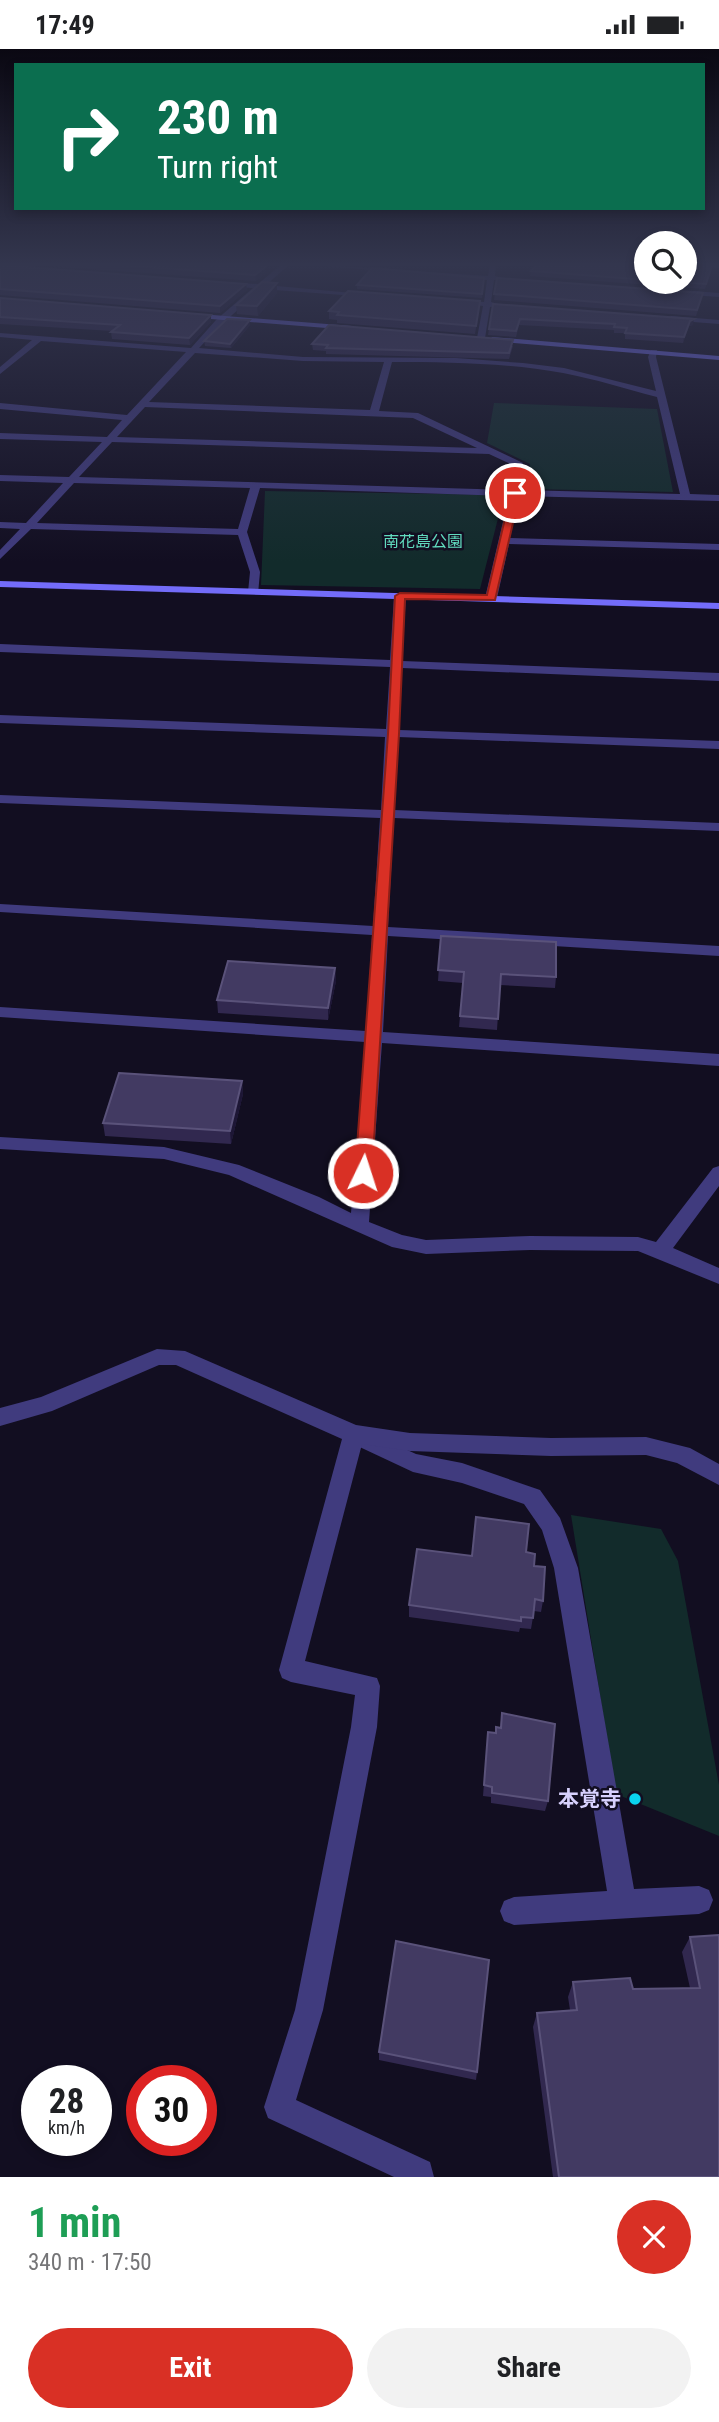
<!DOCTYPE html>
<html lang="en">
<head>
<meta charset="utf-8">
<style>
  body { margin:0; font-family:"Roboto Condensed","Noto Sans JP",sans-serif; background:#f2f2f2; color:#202124; height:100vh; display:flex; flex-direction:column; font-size:26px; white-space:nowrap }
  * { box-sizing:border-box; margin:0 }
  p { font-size:23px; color:#757577 }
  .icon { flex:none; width:38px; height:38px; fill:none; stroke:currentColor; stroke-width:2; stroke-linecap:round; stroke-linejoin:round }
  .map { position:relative; height:2128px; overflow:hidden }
  .sheet { display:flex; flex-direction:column; background:#fff; flex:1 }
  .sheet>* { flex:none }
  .hud { position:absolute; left:14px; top:14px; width:691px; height:147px; border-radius:0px; box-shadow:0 4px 10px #0003; background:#0b6e4f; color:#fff; overflow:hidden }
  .buttons { position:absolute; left:634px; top:182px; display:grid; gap:14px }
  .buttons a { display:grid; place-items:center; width:63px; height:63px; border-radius:50%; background:#fff; box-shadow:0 4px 10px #0003; font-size:35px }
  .speed { position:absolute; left:21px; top:2016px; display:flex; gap:14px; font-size:35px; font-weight:700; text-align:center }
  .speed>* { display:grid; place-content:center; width:91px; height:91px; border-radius:50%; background:#fff; box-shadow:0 4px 10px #0003; line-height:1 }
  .speed small { font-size:18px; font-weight:400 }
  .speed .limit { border:10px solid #d22; background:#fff; color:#111 }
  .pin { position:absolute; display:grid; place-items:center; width:60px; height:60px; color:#fff; margin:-30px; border:4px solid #fff; border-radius:50%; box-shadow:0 2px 7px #0007 }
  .me { position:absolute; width:77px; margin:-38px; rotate:4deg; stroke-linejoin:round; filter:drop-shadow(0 0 5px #0008) }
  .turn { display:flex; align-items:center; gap:24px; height:147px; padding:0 28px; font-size:32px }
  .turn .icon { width:91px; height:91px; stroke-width:2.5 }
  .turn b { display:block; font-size:49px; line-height:60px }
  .round { display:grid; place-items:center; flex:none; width:74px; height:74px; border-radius:37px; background:#f2f2f2 }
  .summary { display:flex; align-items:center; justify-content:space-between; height:119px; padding:0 28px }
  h1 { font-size:42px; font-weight:700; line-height:52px; color:#1e9e55 }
  .cta { display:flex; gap:14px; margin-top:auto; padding:14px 28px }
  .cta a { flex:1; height:80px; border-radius:42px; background:#d93025; color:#fff; font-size:28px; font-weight:700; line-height:80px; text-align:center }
  .cta a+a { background:#f2f2f2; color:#202124 }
  .status { display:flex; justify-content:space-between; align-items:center; height:49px; padding:0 35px; background:#fff; direction:ltr }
  .status svg { height:19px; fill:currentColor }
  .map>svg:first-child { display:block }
  .green { fill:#122b2b }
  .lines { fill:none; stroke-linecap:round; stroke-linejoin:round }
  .lane { fill:#403b7e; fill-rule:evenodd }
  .street { fill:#403b7e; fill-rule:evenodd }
  .secondary { fill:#736cf9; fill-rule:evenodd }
  .wall { fill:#31284f }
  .shaded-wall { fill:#1d1635 }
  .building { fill:#423a62; stroke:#5a527a; stroke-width:2 }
  .route { fill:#d93025; stroke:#8d1f18; stroke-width:2 }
  .poi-dot { fill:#0ad3ef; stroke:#120e21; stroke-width:2.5 }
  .labels { text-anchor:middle; stroke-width:5; stroke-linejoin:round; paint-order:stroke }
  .far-park-label { font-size:16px; fill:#60dabe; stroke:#120e21 }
  .near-poi-label { font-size:21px; font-weight:bold; fill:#d7d1fd; stroke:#120e21; text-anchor:end }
</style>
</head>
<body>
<div class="status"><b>17:49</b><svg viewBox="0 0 49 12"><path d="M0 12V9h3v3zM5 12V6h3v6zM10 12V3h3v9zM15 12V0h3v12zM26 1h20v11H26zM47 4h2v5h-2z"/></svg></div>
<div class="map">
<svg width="719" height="2128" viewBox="0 0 719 2128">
  <rect width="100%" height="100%" fill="#120e21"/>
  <path class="green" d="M494 354 657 360 673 443 528 440 530 415 487 394Z
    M265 442 504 446 480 540 261 536Z
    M571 1466 661 1480 678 1512 719 1736V1787L616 1745Z"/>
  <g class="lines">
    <path class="lane" d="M357 1378 416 1405 462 1414 540 1441 560 1469 578 1519 634 1840 699 1837 709 1841 713 1851 709 1861 699 1865 514 1876 504 1872 500 1862 504 1852 514 1848 607 1842 554 1519 542 1481 524 1455 462 1434 413 1423 349 1393 346 1387 349 1381Z"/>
    <path class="street" d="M282 215H290L266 236 374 246 370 248 261 240 222 275 199 299 303 308 456 309 523 314 564 319 656 342 648 308 651 301H657L656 308 690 445 719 446V452L519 447 510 489 719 495V501L509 495 497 549 491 552 485 549 509 447 260 439 247 483 260 523 258 545 248 543 250 523 238 486 31 480 0 510V501L20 480 0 479V473L26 474 63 434 0 432V426L69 428 102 393 0 390V384L107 388 122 371 0 360V354L127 366 186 303 41 292 0 325V318L32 291 0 288V284L191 299 216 271 253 239 223 237 220 233 258 235ZM195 304 303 312 384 313 370 361 149 353ZM392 313C449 313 507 314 563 324 595 330 626 340 657 348L680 445 520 441 523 414 418 364 379 362ZM145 358 413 369 477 399 117 388ZM112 393 489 405 515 417 511 441 79 428ZM74 434 250 439 238 480 37 474Z
      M304 215 488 227 490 215H496L495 227 507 230 494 231 491 253 501 256 490 258 485 289 481 291 477 289 483 257 453 253 457 251 484 253 487 231Z
      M692 215H719V219Z
      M681 241 719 244V248L678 245Z
      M671 267 719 271V275L668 271Z
      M400 544 406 547 402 612 719 624V632L402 619 399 681 719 692V700L398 688 394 761 719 774V782L394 769 388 878 719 897V907L388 887 383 983 719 1005V1017L382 994 369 1173 402 1186 426 1191 530 1187 638 1188 656 1193 713 1119 719 1117V1137L673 1199 719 1219V1235L638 1202 530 1201 426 1205 392 1198 229 1126 164 1110 0 1100V1088L164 1098 239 1116 319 1148 351 1164 365 993 0 968V958L366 982 372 886 0 863V855L373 877 380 769 0 754V746L381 761 385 688 0 674V666L386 680 390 618 0 603V595L390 611 394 547Z
      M157 1300 185 1302 356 1376 410 1384 551 1389 646 1388 690 1399 719 1415V1436L677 1414 646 1406 551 1407 410 1402 362 1395 305 1612 377 1629 380 1637 377 1678 323 1961 296 2051 430 2113 434 2128H394L268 2069 264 2058 295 1961 351 1678 355 1646 291 1633 282 1629 279 1621 342 1390 176 1316H159L52 1362 0 1377V1359L41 1348Z"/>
    <path class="secondary" d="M188 264 352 277 356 279 352 281 185 268Z
      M492 288 719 307V311L489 292Z
      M0 532 719 554V560L0 538Z"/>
  </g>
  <path class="wall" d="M21 215H242L266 224 256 232Z
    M646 215V233H684L711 221 705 240 530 227 531 222Z
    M0 216 246 235 247 241 220 264 0 246Z
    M484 229 482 249 357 240V236Z
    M497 229 702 249 696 267 494 251Z
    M277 234V244L258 267 237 265 236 256Z
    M0 249 211 273 190 296 112 290 111 283 112 282 0 275Z
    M480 252 475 285 337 274V271L329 270V262Z
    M493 255 693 276 689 277 683 294 625 290V284H614V281L519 276 516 288 488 286Z
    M250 276 231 299 205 297 204 292Z
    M312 295 513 297 509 310 326 305V302L313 301Z
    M441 887 556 928 555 939 500 936 497 981 459 978 463 934 438 932Z
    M335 919 336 932 328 971 218 964 217 951Z
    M242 1032 243 1045 231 1095 105 1087 103 1074Z
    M526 1503 534 1517 543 1552 541 1563 534 1562 531 1580 520 1579 519 1583 409 1568V1556L472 1507Z
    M502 1664 548 1752 545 1762 491 1754V1748L483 1747 488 1683 495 1684 496 1678H500Z
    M719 1886V2128H553L533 1978 537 1964 570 1961 568 1948 573 1933 633 1940 690 1939 682 1903 690 1888Z
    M379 2003 477 2023 476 2031 379 2011Z"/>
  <path class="shaded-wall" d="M266 217V224L256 232 255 226Z
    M277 234V244L258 267 257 257Z
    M246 235 247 241 220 264V257Z
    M211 266V273L190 296 189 289Z
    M694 270 693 276 689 277 683 294 684 288 690 272Z
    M250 271V276L231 299 230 295Z
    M335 919 336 932 328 971V959Z
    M242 1032 243 1045 231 1095 230 1082Z"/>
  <path class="building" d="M108 215H242L266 217 255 226Z
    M581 215H646V231L531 222 535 217 544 216 579 218Z
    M684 215H708L712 216 706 235 675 233H684Z
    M0 216 246 235 220 257 0 240Z
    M372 219 484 229 482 245 357 236Z
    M497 229 703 244 697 261 494 245Z
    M262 233 277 234 257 257 236 256Z
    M348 242 480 252 476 277 337 266 339 263 329 262Z
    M0 249 211 266 189 289 111 283 120 276 0 268Z
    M493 255 694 270 690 272 684 288 625 284 627 279 614 278 615 275 520 270 516 282 489 280Z
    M227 270 250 271 230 295 204 292Z
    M329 276 513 291 509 304 326 299 328 296 312 295Z
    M441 887 556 893V928L501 925 498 970 460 967 464 923 438 921Z
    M228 912 335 919 328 959 217 951Z
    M119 1024 242 1032 230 1082 103 1074Z
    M476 1468 529 1475 526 1503 535 1505 534 1517 545 1518 543 1552 535 1550 533 1569 521 1568V1572L409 1556 417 1500 472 1507Z
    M502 1664 555 1675 548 1752 492 1744V1738L484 1736 488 1683 496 1684V1678L501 1679Z
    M719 1886V2128H559L537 1964 577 1961 573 1933 630 1929 633 1940 700 1939 690 1888Z
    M396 1892 489 1911 477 2023 379 2003Z"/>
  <linearGradient id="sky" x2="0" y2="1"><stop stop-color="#0a0812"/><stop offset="0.42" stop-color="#33364e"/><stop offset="1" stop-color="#33364e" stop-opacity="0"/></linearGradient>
  <rect width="719" height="513" fill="url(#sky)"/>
  <path class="route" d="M515 441 520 444 495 551 405 550 399 685 372 1124 363 1130 355 1124 388 685 395 547 400 544 487 546 511 444Z"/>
  <circle class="poi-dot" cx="635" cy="1750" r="7"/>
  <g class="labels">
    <g class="far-park-label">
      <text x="423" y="498">南花島公園</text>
    </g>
    <g class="near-poi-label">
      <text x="621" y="1757">本覚寺</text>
    </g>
  </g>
</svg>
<div class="buttons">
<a><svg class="icon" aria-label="search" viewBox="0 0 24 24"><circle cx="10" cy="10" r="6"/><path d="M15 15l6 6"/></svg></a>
</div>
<div class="speed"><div>28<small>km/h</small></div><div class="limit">30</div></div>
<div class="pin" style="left:515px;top:444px;background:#d93025"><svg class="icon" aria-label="arrive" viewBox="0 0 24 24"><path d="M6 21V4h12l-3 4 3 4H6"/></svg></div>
<svg class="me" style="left:363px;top:1124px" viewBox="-20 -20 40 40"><circle r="17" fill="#d93025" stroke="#fff" stroke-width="3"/><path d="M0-11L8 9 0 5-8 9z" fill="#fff"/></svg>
<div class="hud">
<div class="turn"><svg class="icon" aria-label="right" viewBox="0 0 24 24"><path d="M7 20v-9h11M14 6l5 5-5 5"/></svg><div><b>230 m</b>Turn right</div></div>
</div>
</div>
<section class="sheet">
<div class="summary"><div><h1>1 min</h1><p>340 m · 17:50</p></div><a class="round" style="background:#d93025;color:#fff"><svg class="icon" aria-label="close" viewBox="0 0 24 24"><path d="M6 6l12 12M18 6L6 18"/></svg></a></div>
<div class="cta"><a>Exit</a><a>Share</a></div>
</section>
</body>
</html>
